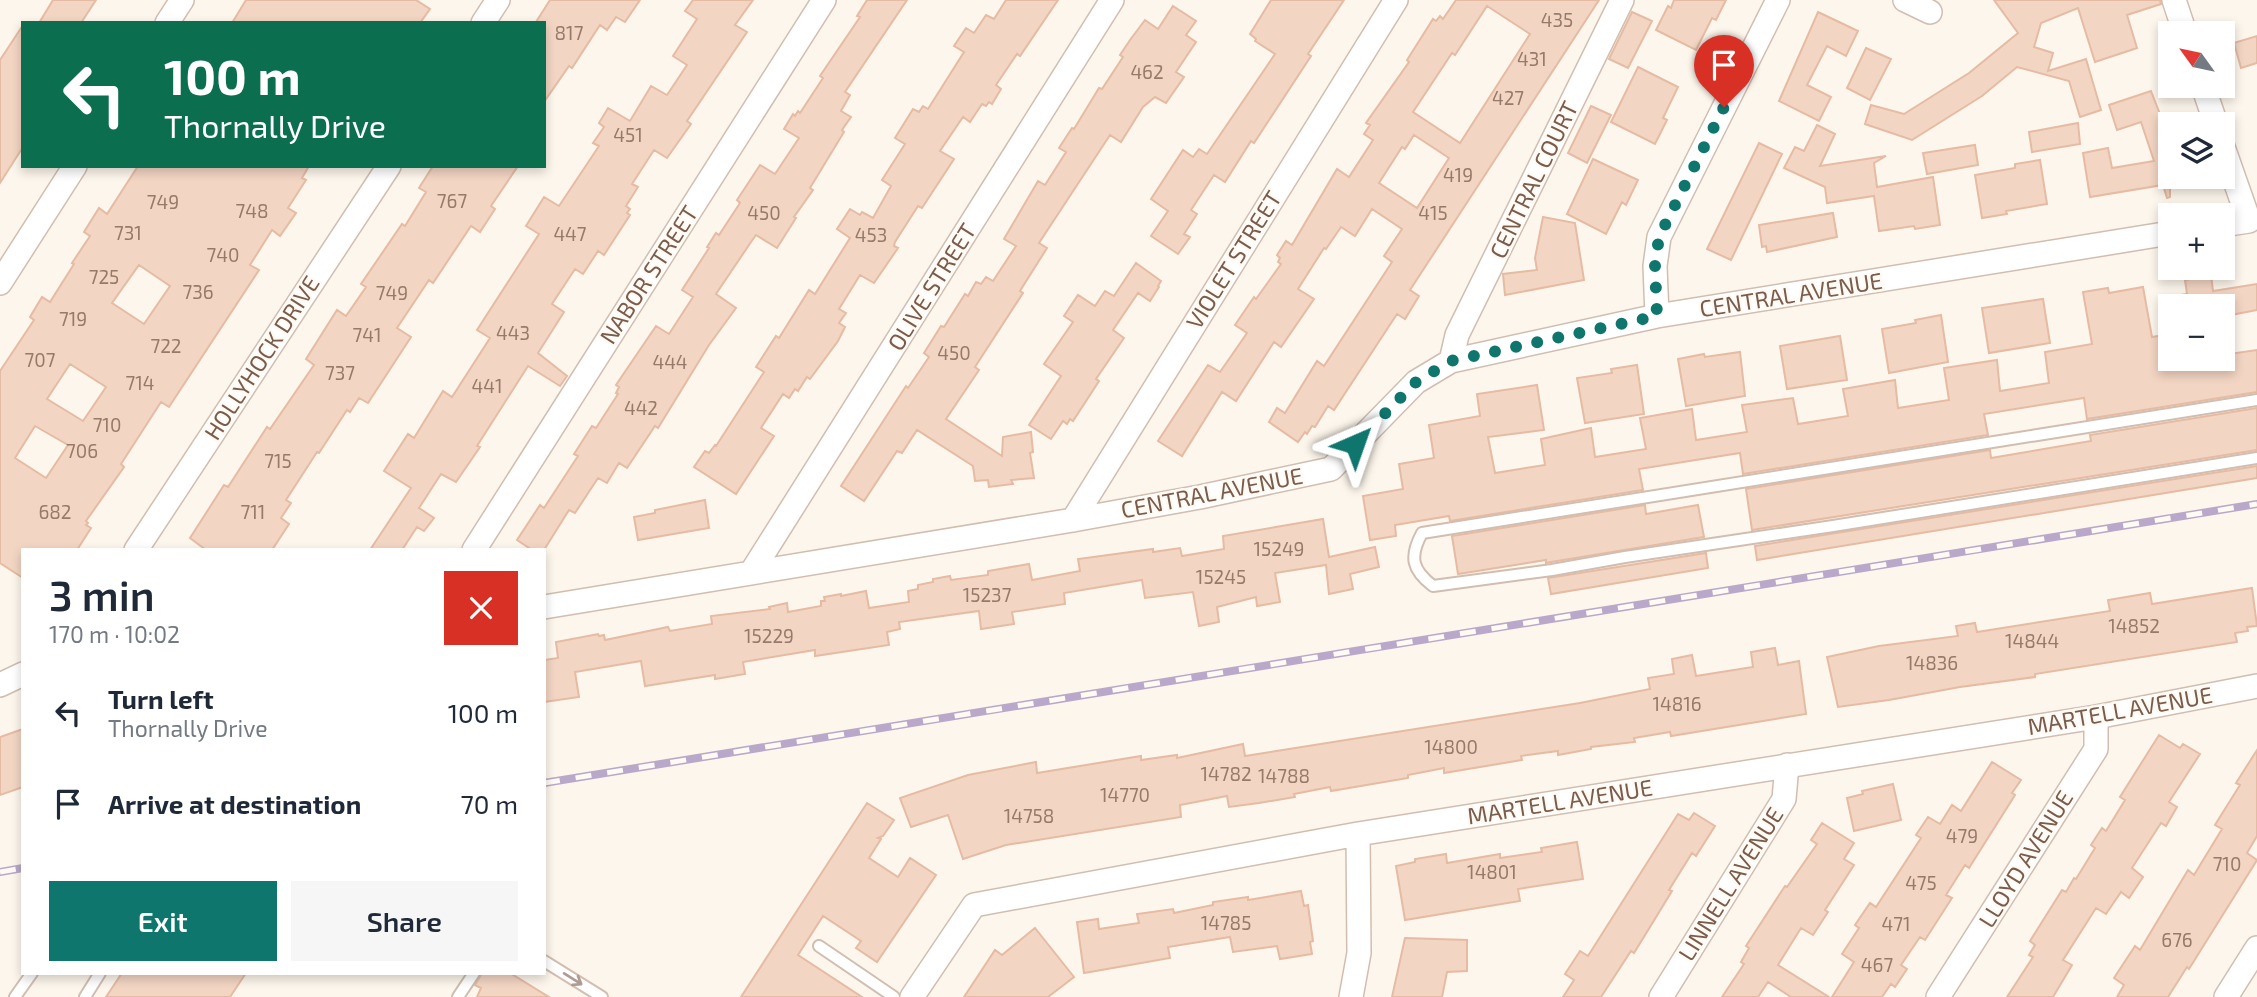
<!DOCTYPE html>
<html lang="en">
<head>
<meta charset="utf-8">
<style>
  body { margin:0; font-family:"Exo 2",sans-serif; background:#f6f6f7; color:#1f2937; height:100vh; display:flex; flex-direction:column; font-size:26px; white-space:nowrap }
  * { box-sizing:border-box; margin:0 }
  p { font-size:23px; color:#747a83 }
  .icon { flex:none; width:38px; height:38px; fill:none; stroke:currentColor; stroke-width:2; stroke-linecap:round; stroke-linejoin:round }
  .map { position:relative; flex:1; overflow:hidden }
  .drawer { position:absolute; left:21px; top:548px; width:525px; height:427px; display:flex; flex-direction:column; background:#fff; border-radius:0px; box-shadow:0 4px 10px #0003 }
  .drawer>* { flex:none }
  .guide { position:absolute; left:21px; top:21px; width:525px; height:147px; border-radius:0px; box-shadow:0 4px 10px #0003; background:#0b6e4f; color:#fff; overflow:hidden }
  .needle { width:46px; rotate:303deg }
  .controls { position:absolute; left:2158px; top:21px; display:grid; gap:14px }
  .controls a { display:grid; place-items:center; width:77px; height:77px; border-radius:0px; background:#fff; box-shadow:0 4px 10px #0003; font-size:35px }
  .pin { position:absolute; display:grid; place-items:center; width:60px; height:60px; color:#fff; margin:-72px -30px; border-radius:50% 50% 50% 0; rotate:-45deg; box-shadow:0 0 7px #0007 }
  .pin .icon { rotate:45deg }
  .me { position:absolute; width:77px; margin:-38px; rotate:43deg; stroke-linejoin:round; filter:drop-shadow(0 0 5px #0008) }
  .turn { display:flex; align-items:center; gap:24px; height:147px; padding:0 28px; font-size:32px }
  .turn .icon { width:91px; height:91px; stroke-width:2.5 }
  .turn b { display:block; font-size:49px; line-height:60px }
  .round { display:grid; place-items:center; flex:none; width:74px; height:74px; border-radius:0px; background:#f6f6f7 }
  .head { display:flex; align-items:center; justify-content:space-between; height:119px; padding:0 28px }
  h1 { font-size:42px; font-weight:600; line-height:52px }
  .button { display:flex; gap:14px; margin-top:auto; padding:14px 28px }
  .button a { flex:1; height:80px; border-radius:0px; background:#0f766e; color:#fff; font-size:28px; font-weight:600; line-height:80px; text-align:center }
  .button a+a { background:#f6f6f7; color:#1f2937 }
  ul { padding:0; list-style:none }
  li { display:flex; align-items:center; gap:21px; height:91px; padding:0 28px }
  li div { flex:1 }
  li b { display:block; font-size:26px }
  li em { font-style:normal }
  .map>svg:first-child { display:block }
  .building { fill:#f3d5c3; stroke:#e6bba3; stroke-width:2; fill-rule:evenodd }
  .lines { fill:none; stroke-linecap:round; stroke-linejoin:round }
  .service-casing { stroke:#d1beb0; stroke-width:14 }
  .minor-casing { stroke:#d1beb0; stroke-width:26 }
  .service { stroke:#fff; stroke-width:10 }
  .minor { stroke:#fff; stroke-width:23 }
  .rail-casing { stroke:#b9a8c9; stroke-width:8 }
  .rail { stroke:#fffaf3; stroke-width:5; stroke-dasharray:16; stroke-linecap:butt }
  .oneway { stroke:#af9d94 }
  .route { stroke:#0f766e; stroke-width:12; stroke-dasharray:0 21.6 }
  .labels { text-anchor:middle; stroke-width:5; stroke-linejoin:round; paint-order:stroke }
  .number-label { font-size:19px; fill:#987a6a }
  .street-label { font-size:23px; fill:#7a5c4d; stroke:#fffaf3 }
</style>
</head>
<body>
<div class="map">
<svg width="2257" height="997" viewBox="0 0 2257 997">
  <rect width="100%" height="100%" fill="#fdf6ec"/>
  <path class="building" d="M53 0H96L81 23H39Z
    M246 0H416L430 9 420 23H232Z
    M550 0H640L625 22 616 17 607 30 600 25 572 68 569 66 544 102V23L536 22Z
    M693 0H753L735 25 747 32 687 121 691 124 667 158 654 150 632 184 638 187 626 206 630 209 627 213 630 215 604 255 598 251 583 274 575 269 552 304 564 312 538 353 567 376 560 386 528 366 477 446 480 447 456 482 441 474 419 508 434 518 424 531 417 527 402 550H370L411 488 384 471 408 434 414 438 443 391 452 397 490 338 477 330 539 234 526 226 544 197 559 206 599 146 593 143 604 127 599 123 608 108 630 121 651 86 667 95 687 65 673 56 697 19 685 11Z
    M867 0H907L845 92 850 95 841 111 851 117 842 130 844 132 810 188 813 190 794 217 796 218 777 248 756 235 751 242 716 294 736 308 709 345 658 428 655 426 627 468 619 463 607 483 598 478 575 513 569 510 544 550H532L517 540 540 505 544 508 578 456 574 454 592 426 596 428 618 394 616 393 619 387 616 385 656 326 669 334 693 297 682 290 709 248 707 247 716 233 719 235 740 203 737 200 760 165 775 174 799 138 784 129 793 114 795 116 798 111 800 113 823 78 820 76 860 17 857 16Z
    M1006 0H1058L1020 56 1017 54 996 85 1001 89 992 104 989 102 986 106 982 104 970 122 963 117 940 151 954 159 922 208 918 206 895 242 894 246 898 248 874 283 860 275 839 309 846 313 839 323 845 327 838 341 810 379 807 377 798 391 795 389 789 398 783 394 761 428 774 436 736 494 694 467 705 451 709 453 715 445 716 446 764 372 756 367 776 336 779 338 809 290 815 294 850 238 837 229 850 209 860 215 862 212 873 218 891 186 882 180 905 144 895 138 913 109 919 112 923 106 928 109 964 52 954 46 966 28 974 33 986 15 994 19Z
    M1271 0H1344L1308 54 1311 56 1254 143 1251 141 1225 182 1214 175 1191 210 1197 214 1184 234 1190 237 1178 254 1151 236 1168 211 1151 199 1183 150 1193 157 1199 149 1207 154 1275 54 1255 41 1256 39 1250 34Z
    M1456 0H1599L1410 290 1419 296 1405 319 1397 314 1334 410 1328 406 1315 427 1312 426 1307 434 1305 432 1298 442 1269 422 1277 408 1285 413 1317 361 1324 366 1392 262 1384 256 1402 229 1372 209 1355 236 1341 227 1326 249 1324 248 1298 289 1314 299 1281 347 1274 342 1236 401 1222 392 1182 456 1158 441 1208 365 1220 372 1247 333 1235 325 1254 297 1256 299 1281 264 1278 262 1280 258 1277 255 1286 241 1292 245 1337 169 1349 177 1373 140 1364 134 1370 125 1366 123 1409 62 1407 60 1433 19 1436 21 1440 16 1443 19ZM1487 6 1530 34 1460 143 1413 112 1452 53 1455 55ZM1414 135 1449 158 1417 208 1379 183 1402 147 1405 149Z
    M1674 0H1726L1716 20 1712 18 1696 50 1656 30 1668 6 1671 8Z
    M1994 0H2160L2161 4 2127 15 2137 48 2095 62 2078 8 2041 23 2034 47 2053 53 2048 71 2086 59 2101 110 2080 117 2069 81 2017 67 1982 96 1912 140 1865 124 1871 105 1904 114 1969 73 2018 33Z
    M1173 6 1196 21 1186 35 1196 42 1176 72 1184 77 1166 103 1155 97 1143 107 1121 142 1110 135 1039 243 1047 248 1020 291 1023 293 975 367 979 370 946 419 1002 456 1003 437 1031 432 1033 452 1030 453 1034 478 1011 480 1013 484 989 487 988 480 975 481 973 466 917 430 902 453 897 451 864 501 841 486 906 386 908 388 929 357 924 353 941 326 944 327 965 294 968 296 976 282 981 284 986 277 993 281 1016 246 1004 239 1038 181 1045 185 1066 152 1059 148 1072 128 1074 129 1099 88 1102 89 1123 57 1120 55 1130 40 1145 20 1158 29Z
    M1632 12 1652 21 1628 68 1609 59Z
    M1818 12 1858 31 1846 56 1827 46 1807 85 1831 97 1819 121 1779 101Z
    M23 25V147L0 183V60Z
    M2257 36V63L2241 68 2234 43Z
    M1866 48 1891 59 1870 100 1847 88Z
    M1638 67 1678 87 1663 118 1667 120 1655 144 1611 122Z
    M2151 91 2170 140V197L2167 198 2163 185 2090 197 2083 153 2108 148 2112 168 2154 161 2141 122 2117 130 2109 105Z
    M1591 106 1611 115 1587 163 1568 153Z
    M2078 123 2080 144 2032 152 2029 132Z
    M1817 125 1835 134 1820 166 1886 156 1874 163 1877 187 1933 177 1940 225 1915 229 1914 226 1879 231 1874 196 1827 203 1825 187 1784 168 1795 147 1804 151Z
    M1759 143 1782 154 1731 260 1707 249Z
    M1975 145 1978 165 1927 174 1923 153Z
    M1593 159 1638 180 1626 205 1622 202 1606 234 1567 214Z
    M2040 160 2047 204 2006 211 2007 214 1982 218 1975 175 2015 168V164Z
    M138 166H309L302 178 306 180 288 208 296 213 280 236 272 230 250 265 259 270 169 407 161 402 121 464 124 467 86 521 88 523 86 525 91 528 77 550H23V578L0 563V371L34 320 30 317 42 297 50 302 74 264 72 263 90 236 84 232 99 208 107 214ZM139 265 170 286 144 324 112 303ZM70 364 106 387 83 421 47 399ZM35 426 68 445 46 478 15 458Z
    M433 166H518L491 206 495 209 480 232 471 226 433 283 429 280 397 328 411 337 368 403 359 398 350 412 347 410 319 453 317 452 286 500 291 503 281 518 289 524 272 550H206L190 538 224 485 228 487 267 427 270 429 314 365 306 359 337 310 346 316 366 287 361 284 402 224 405 226 426 192 419 188Z
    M1833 213 1837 237 1767 252 1766 246 1762 247 1759 225Z
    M1543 217 1575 223 1584 280 1505 295 1503 274 1537 270 1535 258Z
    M1136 263 1161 281 1158 286 1159 287 1150 301 1138 293 1113 330 1124 338 1096 379 1099 381 1073 421 1070 419 1067 424 1063 421 1051 439 1029 425 1061 376 1044 364 1073 322 1064 316 1078 295 1095 306 1105 291 1114 296Z
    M2211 275 2213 291 2257 284V310L2226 316 2225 306H2181L2180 295 2187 294 2185 280Z
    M2143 287 2152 337 2170 334V359H2174L2175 363 2200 359H2222V355L2257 350V392L2087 419 2084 398 1984 414 1988 435 1743 474 1740 453 1639 469 1643 490 1450 521 1449 516 1395 525 1396 536 1370 540 1363 496 1403 489 1399 464 1434 458 1429 425 1480 416 1477 394 1537 385 1544 430 1488 437 1495 473 1545 465 1541 439 1591 428 1595 457 1646 449 1640 418 1692 409 1696 440 1747 432 1742 405 1793 398 1798 424 1848 416 1843 389 1895 380 1898 408 1949 400 1944 368 1997 360 2000 391 2049 383 2045 352 2092 344 2083 292 2108 288 2109 293Z
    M2043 299 2050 343 1989 353 1982 308Z
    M1941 315 1948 362 1889 373 1882 329 1916 323 1915 320Z
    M1840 336 1847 380 1787 389 1780 346Z
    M1740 352 1745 396 1686 406 1678 359 1704 354 1705 357Z
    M1637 365 1644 414 1585 423 1577 378 1612 373 1611 369Z
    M2257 408V450L1752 530 1746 489 1990 450 1991 458 2091 441 2090 435Z
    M2257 466V478L1757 560 1755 546Z
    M705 500 709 528 638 540 634 517 655 513V510Z
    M1645 505 1646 514 1698 505 1704 537 1551 562 1546 563V560L1458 574 1452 536Z
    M1323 519 1329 557 1375 547 1379 567 1350 574 1353 589 1329 594 1326 565 1275 573 1280 602 1257 606 1256 597 1217 607 1219 622 1199 626 1193 592 1145 598 1142 580 1064 593 1065 604 1012 612 1014 624 981 629 979 611 899 622 900 629 887 632 889 645 815 656V650L743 662 745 674 715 679V675L645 686 641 661 575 672 579 697 544 702V660L558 658 556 642 598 634 599 636 604 635 605 640 668 627 670 631 712 624 711 616 770 609 769 607 787 603 788 612 821 606V601H825L824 597 841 594V596L866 591 869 608 909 602 908 591 918 589V585L933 582V579L950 576 951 580 988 575V571L1029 564 1032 580 1080 571 1078 559 1153 549V552L1180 548 1182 556 1224 549 1223 536Z
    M1706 553 1708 568 1551 594 1548 578Z
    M2252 588 2257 626 2247 627 2248 631 2235 633 2237 642 2035 674V677L1960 687 1889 700 1838 707 1827 657 1879 646 1958 636 1956 626 1975 623 1977 632 2110 611 2108 600 2150 593 2152 604Z
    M1775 648 1778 665 1799 661 1806 714 1671 736 1670 732 1634 738 1635 742 1591 747V749L1558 755V751L1521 756 1522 760 1444 773V768L1408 775V778L1331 791 1330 787 1294 794 1295 797 1259 803 1229 807 1227 796 1180 805 1181 817 1006 845 963 859 948 815 911 827 900 798 968 775 1036 762 1037 773 1141 756V760L1177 755V758L1243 744 1245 756 1580 703 1650 689 1648 678 1674 674 1672 659 1692 655 1696 676 1753 667 1751 652Z
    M23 729V787L0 795V737Z
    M2159 735 2180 748 2183 744 2200 754 2169 802 2177 807 2166 826 2161 823 2132 868 2143 877 2129 898 2121 892 2106 914 2096 908 2063 960 2072 965 2053 997H2007L2033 957 2029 955 2035 945 2030 941 2062 890 2066 892 2074 878 2076 879 2095 848 2091 845 2102 828 2106 831 2125 800 2120 797Z
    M2257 750V836L2247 853 2257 860 2189 969 2187 967 2168 997H2117L2124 985 2114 978 2135 946 2140 950 2188 870 2194 875 2222 829 2215 825 2240 785 2236 783Z
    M1992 762 2021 780 2012 793 2015 795 1969 868 1965 865 1946 895 1952 898 1925 940 1920 937 1901 965 1907 969 1895 987 1891 984 1882 997H1832L1854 962 1842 954 1859 928 1855 925 1870 903 1876 907 1921 838 1916 835 1928 817 1940 824 1952 805 1961 811Z
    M1893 784 1901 820 1854 831 1847 798 1863 794 1862 791Z
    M867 803 894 820 883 836 878 838 881 839 869 858 898 877 910 858 936 875 877 962 856 948 861 941 823 916 798 955 862 997H741Z
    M1694 813 1715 826 1696 856 1692 853 1669 890 1672 891 1634 953 1631 951 1601 997H1563L1574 980 1565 974 1580 951 1588 956 1678 814 1689 820Z
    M1822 823 1854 843 1844 859 1854 865 1825 910 1828 912 1813 935 1801 928 1778 965 1829 997H1791L1768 982 1758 997H1722L1744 964 1741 962 1749 948 1746 946 1785 886 1787 887 1817 844 1811 840Z
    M1577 842 1583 879 1518 889 1520 901 1405 920 1396 866 1415 862V859L1446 854 1447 863 1500 854V858L1542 852 1541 848Z
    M1301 891 1304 906 1308 905 1313 941 1310 942 1312 954 1280 959 1277 946 1233 952 1230 937 1168 947 1170 958 1084 973 1077 922 1098 919 1099 929 1139 923 1137 914 1173 909 1174 913 1213 905V902L1248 897V900Z
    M1035 928 1074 977 1048 997H964L995 950 1002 955Z
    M1405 938 1467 940V971L1447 972 1442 997H1392Z
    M122 973H246L230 997H106Z
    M482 973H510L549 997H477L481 988 475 985Z"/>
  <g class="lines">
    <defs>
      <path id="service" d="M2257 400 1422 533C1409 557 1412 570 1433 586L1552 570 1625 557 1833 526 2257 458
        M819 946 894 997
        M544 961 602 997
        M15 997 32 973
        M85 997 100 973
        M458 997 474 973"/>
      <path id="minor" d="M1905 0 1930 12
        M2174 0 2185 33
        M167 23 182 0
        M483 23 498 0
        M2203 86 2216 124
        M2222 144 2249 221 2222 225
        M0 283 75 166
        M1657 316 1655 266 1659 237 1778 0
        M1451 361 1457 335 1622 0
        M1073 520 1396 0
        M136 550 389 166
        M474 550 824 0
        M751 573 1112 0
        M544 607 1073 520 1200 497 1331 469 1416 382 1451 361 1657 316 2170 233
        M0 685 23 674
        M912 997 974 905 1358 834 2096 717 2257 686
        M1351 997 1359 953 1358 834
        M1661 997 1784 799 1787 765
        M1938 997 2096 749V717
        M2226 997 2257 948"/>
    </defs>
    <use href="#service" class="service-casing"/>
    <use href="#minor" class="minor-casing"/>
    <use href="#service" class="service"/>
    <use href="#minor" class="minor"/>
    <defs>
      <path id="rail" d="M544 783 2257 504
        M0 872 23 868"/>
    </defs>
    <use href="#rail" class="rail-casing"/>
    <use href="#rail" class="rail"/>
  </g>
  <defs><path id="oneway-shaft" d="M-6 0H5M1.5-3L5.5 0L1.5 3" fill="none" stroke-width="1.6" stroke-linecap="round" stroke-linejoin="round" transform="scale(1.75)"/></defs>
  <use class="oneway" href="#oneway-shaft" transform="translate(573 979) rotate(32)"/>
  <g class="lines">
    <path class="route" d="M1355 444 1416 382 1451 361 1657 316 1655 266 1659 237 1724 107"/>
  </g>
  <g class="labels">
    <g class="number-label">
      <text x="1557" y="27">435</text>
      <text x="569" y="40">817</text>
      <text x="1532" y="66">431</text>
      <text x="1147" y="79">462</text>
      <text x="1508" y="105">427</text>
      <text x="628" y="142">451</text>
      <text x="1458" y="182">419</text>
      <text x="452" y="208">767</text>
      <text x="163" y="209">749</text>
      <text x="252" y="218">748</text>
      <text x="764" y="220">450</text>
      <text x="1433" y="220">415</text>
      <text x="128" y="240">731</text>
      <text x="570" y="241">447</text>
      <text x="871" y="242">453</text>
      <text x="223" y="262">740</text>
      <text x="104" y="284">725</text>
      <text x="198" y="299">736</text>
      <text x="392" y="300">749</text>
      <text x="73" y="326">719</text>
      <text x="513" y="340">443</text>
      <text x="367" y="342">741</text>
      <text x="166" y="353">722</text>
      <text x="954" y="360">450</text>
      <text x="40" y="367">707</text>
      <text x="670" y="369">444</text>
      <text x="340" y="380">737</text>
      <text x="140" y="390">714</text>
      <text x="487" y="393">441</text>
      <text x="641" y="415">442</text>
      <text x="107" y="432">710</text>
      <text x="82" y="458">706</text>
      <text x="278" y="468">715</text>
      <text x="55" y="519">682</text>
      <text x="253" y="519">711</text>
      <text x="1279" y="556">15249</text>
      <text x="1221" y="584">15245</text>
      <text x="987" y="602">15237</text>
      <text x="2134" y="633">14852</text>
      <text x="769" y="643">15229</text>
      <text x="2032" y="648">14844</text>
      <text x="1932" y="670">14836</text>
      <text x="1677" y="711">14816</text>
      <text x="1451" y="754">14800</text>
      <text x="1226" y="781">14782</text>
      <text x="1284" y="783">14788</text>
      <text x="1125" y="802">14770</text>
      <text x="1029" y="823">14758</text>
      <text x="1962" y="843">479</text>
      <text x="2227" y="871">710</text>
      <text x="1492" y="879">14801</text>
      <text x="1921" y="890">475</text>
      <text x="1226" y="930">14785</text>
      <text x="1896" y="931">471</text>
      <text x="2177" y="947">676</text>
      <text x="1877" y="972">467</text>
    </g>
    <g class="street-label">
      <text transform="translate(1534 180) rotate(-64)" y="8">CENTRAL COURT</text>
      <text transform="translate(1234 260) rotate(-58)" y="8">VIOLET STREET</text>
      <text transform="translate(649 275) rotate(-57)" y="8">NABOR STREET</text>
      <text transform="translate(932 287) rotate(-58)" y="8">OLIVE STREET</text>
      <text transform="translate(1791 295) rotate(-9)" y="8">CENTRAL AVENUE</text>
      <text transform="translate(262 358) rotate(-57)" y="8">HOLLYHOCK DRIVE</text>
      <text transform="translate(1212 493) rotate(-11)" y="8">CENTRAL AVENUE</text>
      <text transform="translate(2120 711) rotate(-10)" y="8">MARTELL AVENUE</text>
      <text transform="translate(1560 802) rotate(-9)" y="8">MARTELL AVENUE</text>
      <text transform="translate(2026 859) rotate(-58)" y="8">LLOYD AVENUE</text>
      <text transform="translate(1731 884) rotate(-58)" y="8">LINNELL AVENUE</text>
    </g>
  </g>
</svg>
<div class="controls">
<a><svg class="needle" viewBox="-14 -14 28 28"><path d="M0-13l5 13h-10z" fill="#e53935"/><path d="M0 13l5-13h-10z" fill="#747a83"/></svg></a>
<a><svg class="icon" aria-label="layers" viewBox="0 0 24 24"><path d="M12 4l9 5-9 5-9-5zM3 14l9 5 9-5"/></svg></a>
<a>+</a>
<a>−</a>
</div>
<div class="pin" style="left:1724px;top:107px;background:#d93025"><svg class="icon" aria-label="arrive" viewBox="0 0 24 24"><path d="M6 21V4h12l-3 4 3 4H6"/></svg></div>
<svg class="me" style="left:1355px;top:444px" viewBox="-20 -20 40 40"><path d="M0-17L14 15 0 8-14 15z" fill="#0f766e" stroke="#fff" stroke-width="4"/></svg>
<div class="guide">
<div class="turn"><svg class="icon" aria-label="left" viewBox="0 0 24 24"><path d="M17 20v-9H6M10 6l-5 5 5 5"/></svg><div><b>100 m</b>Thornally Drive</div></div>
</div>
<section class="drawer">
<div class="head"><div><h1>3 min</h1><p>170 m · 10:02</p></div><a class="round" style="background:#d93025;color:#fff"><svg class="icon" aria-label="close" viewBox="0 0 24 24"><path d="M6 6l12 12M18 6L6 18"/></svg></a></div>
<ul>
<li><svg class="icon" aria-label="left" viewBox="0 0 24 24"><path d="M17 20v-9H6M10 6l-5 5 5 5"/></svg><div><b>Turn left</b><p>Thornally Drive</p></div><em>100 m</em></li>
<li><svg class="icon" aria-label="arrive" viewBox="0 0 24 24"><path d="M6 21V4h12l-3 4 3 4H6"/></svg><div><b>Arrive at destination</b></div><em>70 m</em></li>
</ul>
<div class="button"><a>Exit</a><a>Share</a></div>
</section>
</div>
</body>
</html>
